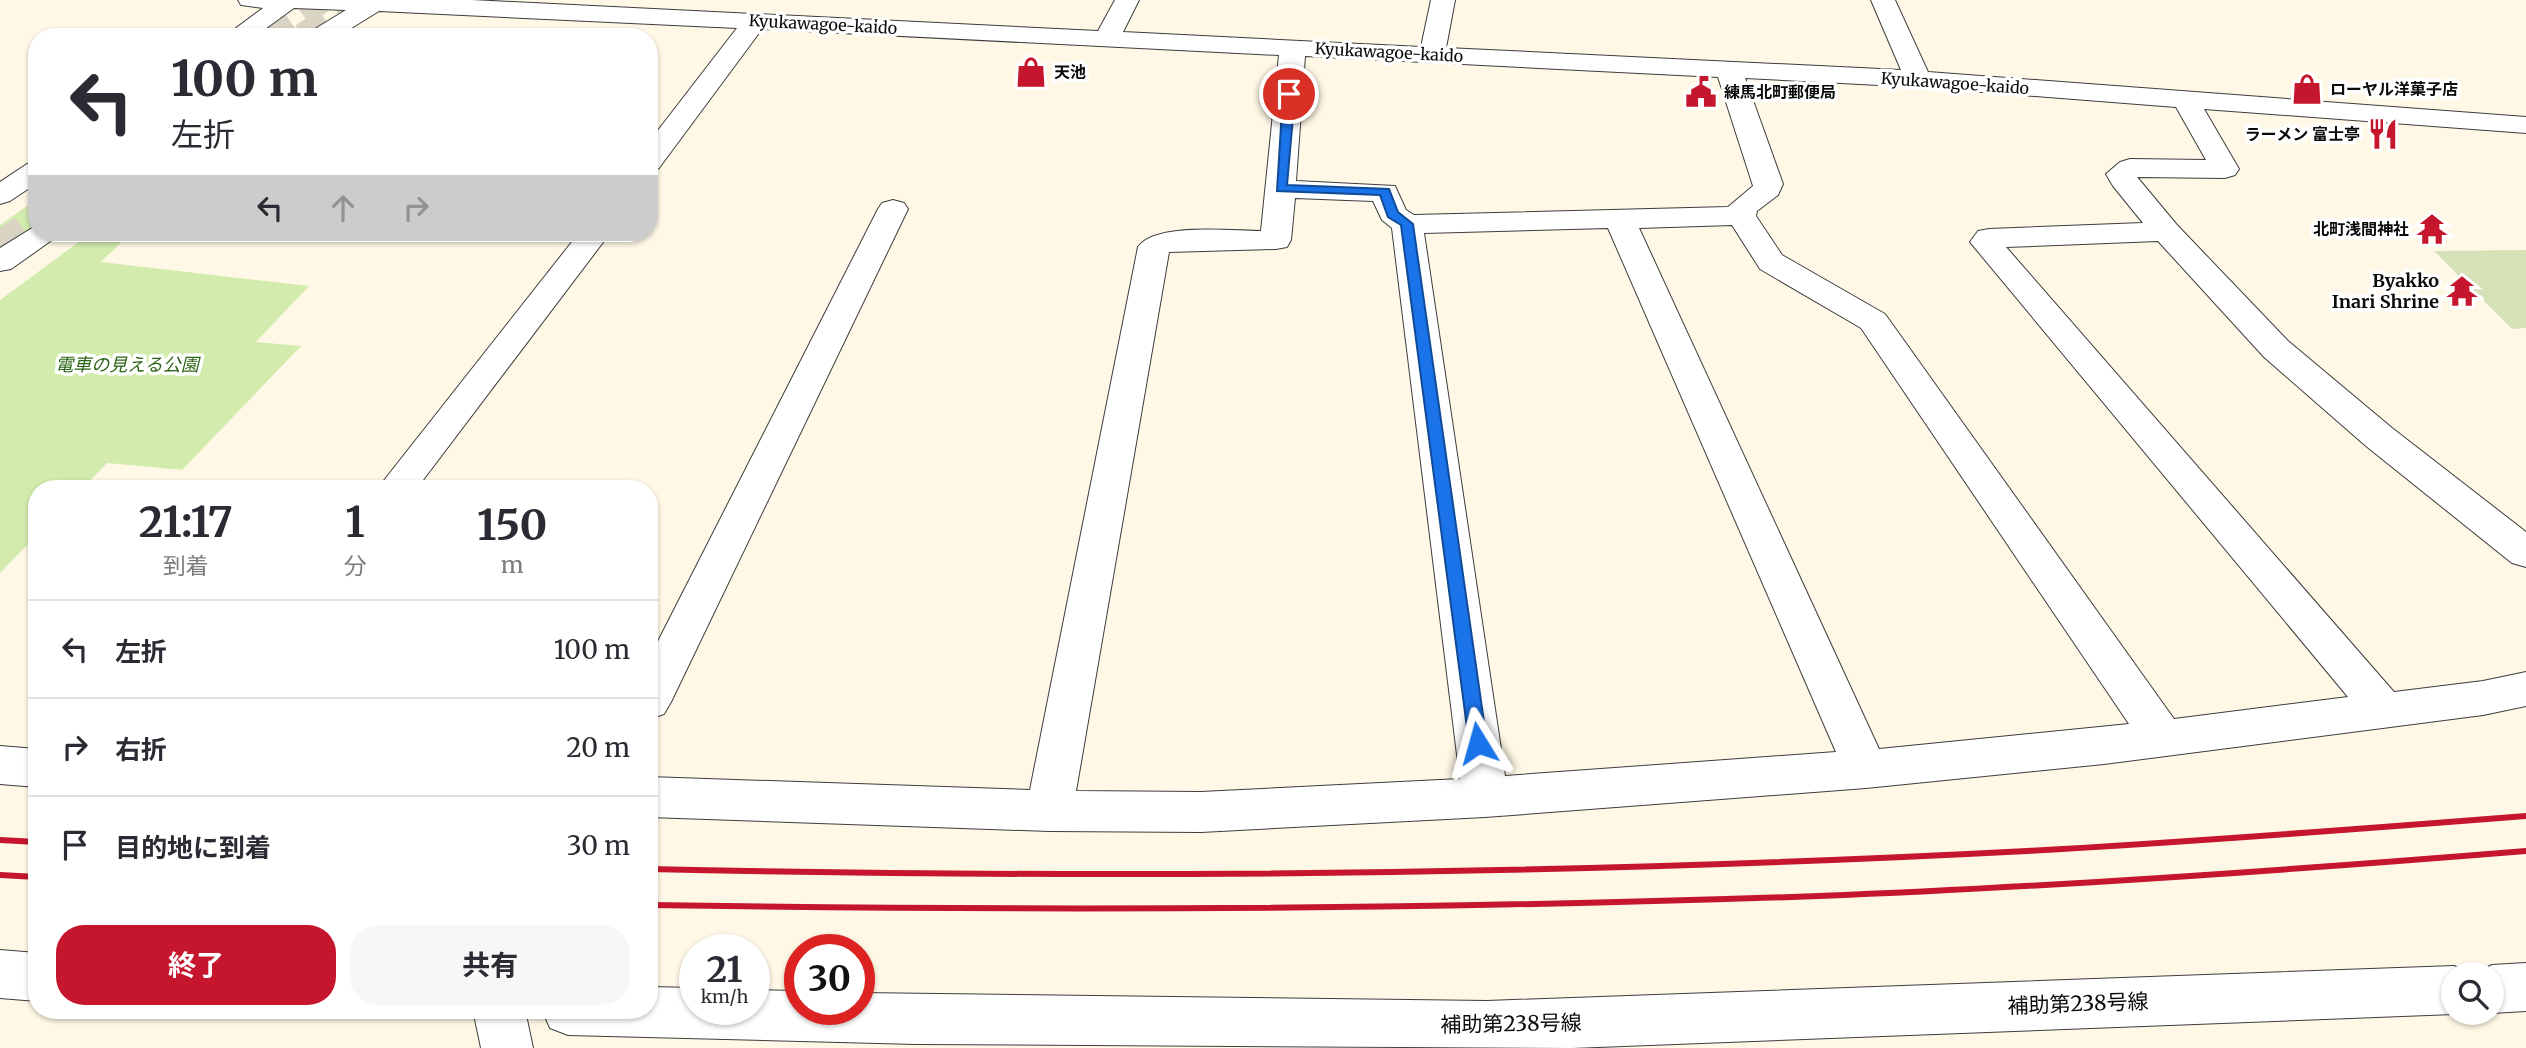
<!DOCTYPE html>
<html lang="ja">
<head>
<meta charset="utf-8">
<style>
  body { margin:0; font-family:Merriweather,"Noto Sans JP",serif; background:#f7f7f7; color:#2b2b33; height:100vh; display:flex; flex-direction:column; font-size:26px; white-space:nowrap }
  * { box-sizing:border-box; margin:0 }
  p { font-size:23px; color:#7c7c81 }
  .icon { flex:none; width:38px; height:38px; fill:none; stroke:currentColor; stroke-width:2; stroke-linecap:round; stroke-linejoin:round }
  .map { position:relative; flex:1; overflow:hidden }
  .drawer { position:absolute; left:28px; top:480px; width:630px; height:539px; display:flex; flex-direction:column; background:#fff; border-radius:28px; box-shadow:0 2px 5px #0004 }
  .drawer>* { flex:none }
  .hud { position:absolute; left:28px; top:28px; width:630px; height:214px; border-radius:28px; box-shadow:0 2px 5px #0004; background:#fff; color:#2b2b33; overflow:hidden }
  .controls { position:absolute; left:2441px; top:962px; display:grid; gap:14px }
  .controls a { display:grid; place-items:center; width:63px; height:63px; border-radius:50%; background:#fff; box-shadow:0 2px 5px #0004; font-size:35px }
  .speed { position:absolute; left:679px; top:934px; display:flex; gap:14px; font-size:35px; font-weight:700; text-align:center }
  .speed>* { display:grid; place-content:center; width:91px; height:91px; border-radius:50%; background:#fff; box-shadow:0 2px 5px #0004; line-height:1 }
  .speed small { font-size:18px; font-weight:400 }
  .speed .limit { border:10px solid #d22; background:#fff; color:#111 }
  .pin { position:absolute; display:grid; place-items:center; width:60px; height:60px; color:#fff; margin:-30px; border:4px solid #fff; border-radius:50%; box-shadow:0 2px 7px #0007 }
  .me { position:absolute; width:77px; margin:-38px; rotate:352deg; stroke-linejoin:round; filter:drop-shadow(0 0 5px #0008) }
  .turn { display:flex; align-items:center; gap:24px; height:147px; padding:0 28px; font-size:32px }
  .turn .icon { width:91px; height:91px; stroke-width:2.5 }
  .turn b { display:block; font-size:49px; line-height:60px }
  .lanes { display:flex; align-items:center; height:66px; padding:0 28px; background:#0003; justify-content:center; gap:35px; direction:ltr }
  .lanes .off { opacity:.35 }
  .eta { display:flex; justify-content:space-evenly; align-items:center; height:119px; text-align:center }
  .eta b { font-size:42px; font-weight:700; line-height:49px }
  .primary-button { display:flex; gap:14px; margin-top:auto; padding:14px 28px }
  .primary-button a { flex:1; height:80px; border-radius:28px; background:#c5162d; color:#fff; font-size:28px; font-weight:700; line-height:80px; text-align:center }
  .primary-button a+a { background:#f7f7f7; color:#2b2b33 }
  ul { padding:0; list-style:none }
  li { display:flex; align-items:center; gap:21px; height:98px; padding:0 28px; border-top:2px solid #e1e1e2 }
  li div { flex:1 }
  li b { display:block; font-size:26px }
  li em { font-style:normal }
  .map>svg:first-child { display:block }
  .green { fill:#d3ecad }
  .cemetery { fill:#d7e1b7 }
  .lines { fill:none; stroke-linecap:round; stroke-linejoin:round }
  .primary-tunnel { stroke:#dad4c5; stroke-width:28; stroke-dasharray:28 14; stroke-linecap:butt }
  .minor-casing { stroke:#3d3d3d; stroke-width:2 }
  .tertiary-casing { stroke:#3d3d3d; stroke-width:2 }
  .minor { fill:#fff; fill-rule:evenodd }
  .tertiary { fill:#fff; fill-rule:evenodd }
  .rail { stroke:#c5162d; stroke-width:6 }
  .route { fill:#1a73e8; stroke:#114b97; stroke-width:2 }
  .labels { text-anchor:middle; stroke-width:7; stroke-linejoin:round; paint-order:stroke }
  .far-street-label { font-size:16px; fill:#0a0a0a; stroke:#fff }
  .far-poi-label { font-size:16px; font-weight:bold; fill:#0a0a0a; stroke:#fff; text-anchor:start }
  .poi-label { font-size:18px; font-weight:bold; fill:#0a0a0a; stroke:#fff; text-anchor:end }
  .park-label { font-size:18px; font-style:italic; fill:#2d6516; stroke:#fff }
  .near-street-label { font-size:21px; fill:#0a0a0a; stroke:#fff }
</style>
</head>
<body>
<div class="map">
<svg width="2526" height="1048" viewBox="0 0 2526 1048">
  <rect width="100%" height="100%" fill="#fff8e6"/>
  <path class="green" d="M37 199V226L0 252V225Z
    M91 233H131L101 262 309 286 256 342 301 346 182 470 107 463 83 488H37V535L0 573V300Z"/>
  <path class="cemetery" d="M2526 250V328L2512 329 2434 251Z"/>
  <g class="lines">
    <path class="primary-tunnel" d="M267 37 320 0
      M303 37 361 0
      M0 245 37 219"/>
    <defs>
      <path id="minor" d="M238 0H472L1098 31 1115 0H1139L1123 32 1421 47 1431 0H1455L1446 48 1901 70 1871 0H1895L1928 72 2526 117V133L2204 109 2239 169 2235 175 2225 178 2137 177 2177 225 2288 341 2392 428 2526 532V567L2512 563 2366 446 2264 357 2158 241 2006 247 2394 692 2483 681 2526 672V706L2483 715 2104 764 1866 788 1485 817 1201 832 1049 831 649 817V777L1030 790 1138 247C1155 222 1232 231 1261 231L1279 55 762 29 659 168 649 171V142L737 28 379 11 337 37H306L310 32 346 10 294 8 254 37H224L263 8 241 5ZM1305 56 1718 77 1753 186 1728 207 1414 215 1406 210 1395 186 1296 181ZM1745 78 1918 87 2176 107 2206 160 2130 159 2120 162 2106 174 2113 186 2143 223 1989 229 1978 231 1970 242 2348 697 2174 719 1885 314 1782 255 1756 216 1757 211 1778 195 1783 184ZM1295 198 1373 201 1382 220 1392 228 1460 779 1201 792 1076 791 1169 252 1276 249 1287 247 1291 240ZM1732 225 1760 269 1861 328 2129 724 1879 749 1639 228ZM1608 228 1836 752 1505 776 1424 233Z
        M37 161V183L10 201 0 204V182L27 164Z
        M893 200 904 203 908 209 671 702 664 714 649 719V659L878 209 882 203Z
        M37 225V233H56L52 240 11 269 0 271V248Z
        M579 233H610L417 488H378Z
        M0 746 37 749V787L0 784Z"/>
      <path id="tertiary" d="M0 950 37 953V1001L0 998Z
        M2526 963V1011L2492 1013V975H2454V1013H2457L2454 1014 1572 1048 916 1044 568 1035 550 1028 542 1010H649V987L695 988V1010H754V990L800 991V1010H859V993L1487 1001 2454 966 2473 975 2492 965Z
        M473 1010H525L533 1048H481Z"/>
    </defs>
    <use href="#minor" class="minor-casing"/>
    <use href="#tertiary" class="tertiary-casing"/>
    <use href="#minor" class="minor"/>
    <use href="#tertiary" class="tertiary"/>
    <path class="rail" d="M0 840 37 842
      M649 869C1108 879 1568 875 2027 851 2193 842 2360 829 2526 816
      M0 875 37 877
      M649 905C1039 911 1429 910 1819 896 2055 887 2291 870 2526 851"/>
  </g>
  <path class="route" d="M1289 91 1295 94 1287 185 1389 189 1398 212 1413 224 1487 743 1484 748 1478 750 1471 748 1469 743 1401 225 1388 217 1380 195 1277 191 1283 94Z"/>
  <defs>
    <symbol id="shop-bare" viewBox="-9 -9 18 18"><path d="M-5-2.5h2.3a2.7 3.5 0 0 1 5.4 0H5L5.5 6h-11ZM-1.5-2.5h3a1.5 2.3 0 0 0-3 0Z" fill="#c5162d" stroke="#fff" stroke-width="2.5" paint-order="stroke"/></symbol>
    <symbol id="civic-bare" viewBox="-9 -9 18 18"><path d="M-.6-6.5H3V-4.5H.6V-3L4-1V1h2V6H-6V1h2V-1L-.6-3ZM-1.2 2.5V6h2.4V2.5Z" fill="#c5162d" stroke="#fff" stroke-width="2.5" paint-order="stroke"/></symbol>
    <symbol id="restaurant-bare" viewBox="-9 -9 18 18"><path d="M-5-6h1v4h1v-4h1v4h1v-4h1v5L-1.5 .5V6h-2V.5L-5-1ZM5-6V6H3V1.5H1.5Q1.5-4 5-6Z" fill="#c5162d" stroke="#fff" stroke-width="2.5" paint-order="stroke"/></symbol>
    <symbol id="temple-bare" viewBox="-9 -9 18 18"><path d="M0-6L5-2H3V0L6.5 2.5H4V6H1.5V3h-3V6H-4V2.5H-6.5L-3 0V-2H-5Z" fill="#c5162d" stroke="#fff" stroke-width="2.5" paint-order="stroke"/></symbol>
  </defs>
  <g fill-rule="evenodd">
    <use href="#shop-bare" x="1009" y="50" width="44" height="44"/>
    <use href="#shop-bare" x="2285" y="67" width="44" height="44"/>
    <use href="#civic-bare" x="1679" y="70" width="44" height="44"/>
    <use href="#restaurant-bare" x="2361" y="112" width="44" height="44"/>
    <use href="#temple-bare" x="2410" y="207" width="44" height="44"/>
    <use href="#temple-bare" x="2440" y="269" width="44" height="44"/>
  </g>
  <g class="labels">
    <g class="far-street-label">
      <text transform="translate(823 24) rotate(3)" y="6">Kyukawagoe-kaido</text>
      <text transform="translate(1389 52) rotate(3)" y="6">Kyukawagoe-kaido</text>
      <text transform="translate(1955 83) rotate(4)" y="6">Kyukawagoe-kaido</text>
    </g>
    <g class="far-poi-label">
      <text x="1054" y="78">天池</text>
      <text x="2330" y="95">ローヤル洋菓子店</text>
      <text x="1724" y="98">練馬北町郵便局</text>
      <text x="2360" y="140" text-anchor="end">ラーメン 富士亭</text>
      <text x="2409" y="235" text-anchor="end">北町浅間神社</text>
    </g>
    <g class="poi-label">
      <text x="2439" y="287">Byakko<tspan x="2439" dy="21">Inari Shrine</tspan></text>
    </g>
    <g class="park-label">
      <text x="127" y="371">電車の見える公園</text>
    </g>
    <g class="near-street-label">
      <text transform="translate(2078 1004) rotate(-2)" y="7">補助第238号線</text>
      <text transform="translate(1511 1024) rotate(-1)" y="7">補助第238号線</text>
    </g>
  </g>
</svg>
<div class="controls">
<a><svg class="icon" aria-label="search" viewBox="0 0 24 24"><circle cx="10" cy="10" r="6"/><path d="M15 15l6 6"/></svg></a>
</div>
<div class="speed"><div>21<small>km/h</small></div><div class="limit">30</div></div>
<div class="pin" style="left:1289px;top:94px;background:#d93025"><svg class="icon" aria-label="arrive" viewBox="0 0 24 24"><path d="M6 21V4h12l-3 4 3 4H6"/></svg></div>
<svg class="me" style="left:1478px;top:743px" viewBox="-20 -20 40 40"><path d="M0-17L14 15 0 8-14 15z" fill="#1a73e8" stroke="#fff" stroke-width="4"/></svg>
<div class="hud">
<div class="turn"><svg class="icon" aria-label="left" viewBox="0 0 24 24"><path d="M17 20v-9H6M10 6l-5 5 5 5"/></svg><div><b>100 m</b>左折</div></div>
<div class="lanes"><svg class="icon" aria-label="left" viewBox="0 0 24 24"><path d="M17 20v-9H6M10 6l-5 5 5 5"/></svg><svg class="icon off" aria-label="ahead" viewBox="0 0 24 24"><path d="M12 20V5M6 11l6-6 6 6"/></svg><svg class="icon off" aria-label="right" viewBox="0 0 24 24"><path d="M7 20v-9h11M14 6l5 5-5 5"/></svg></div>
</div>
<section class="drawer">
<div class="eta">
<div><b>21:17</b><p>到着</p></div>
<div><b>1</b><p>分</p></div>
<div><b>150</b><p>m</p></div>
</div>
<ul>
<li><svg class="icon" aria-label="left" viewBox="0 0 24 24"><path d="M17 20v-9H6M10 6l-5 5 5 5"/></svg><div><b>左折</b></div><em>100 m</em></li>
<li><svg class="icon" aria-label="right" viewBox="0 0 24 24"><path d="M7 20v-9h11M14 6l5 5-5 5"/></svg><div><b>右折</b></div><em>20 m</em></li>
<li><svg class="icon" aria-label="arrive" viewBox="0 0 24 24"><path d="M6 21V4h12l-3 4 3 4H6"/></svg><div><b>目的地に到着</b></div><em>30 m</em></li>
</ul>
<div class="primary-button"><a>終了</a><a>共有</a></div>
</section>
</div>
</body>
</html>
